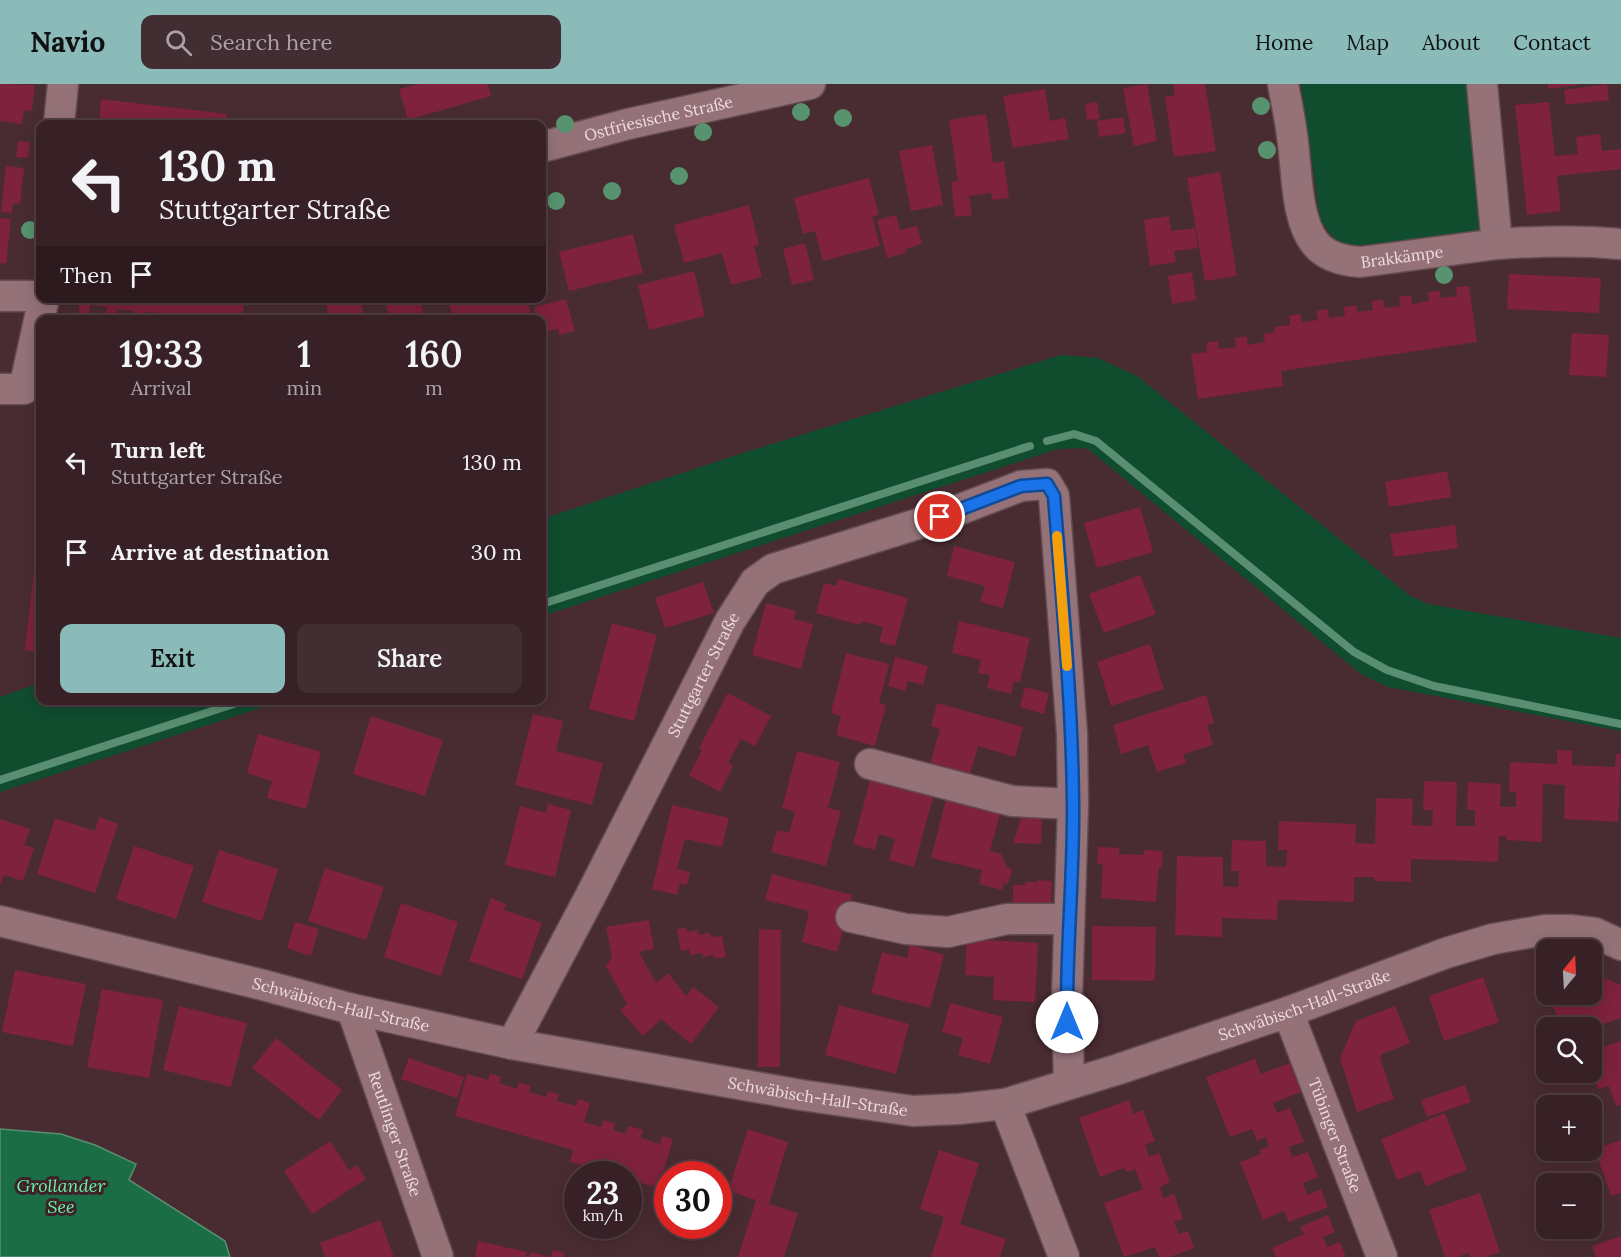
<!DOCTYPE html>
<html lang="en">
<head>
<meta charset="utf-8">
<style>
  body { margin:0; font-family:Lora,serif; background:#422e32; color:#f1f3f6; height:100vh; display:flex; flex-direction:column; font-size:22px; white-space:nowrap }
  * { box-sizing:border-box; margin:0 }
  p { font-size:20px; color:#aaa3a7 }
  .icon { flex:none; width:33px; height:33px; fill:none; stroke:currentColor; stroke-width:2; stroke-linecap:round; stroke-linejoin:round }
  .map { position:relative; flex:1; overflow:hidden }
  .drawer { position:absolute; left:36px; top:231px; width:510px; height:390px; display:flex; flex-direction:column; background:#372126; border-radius:12px; box-shadow:0 3px 15px #0003,0 0 0 2px #513e43 }
  .drawer>* { flex:none }
  .hud { position:absolute; left:36px; top:36px; width:510px; height:183px; border-radius:12px; box-shadow:0 3px 15px #0003,0 0 0 2px #513e43; background:#372126; color:#f1f3f6; overflow:hidden }
  .needle { width:39px; rotate:18deg }
  .tools { position:absolute; left:1536px; top:855px; display:grid; gap:12px }
  .tools a { display:grid; place-items:center; width:66px; height:66px; border-radius:12px; background:#372126; box-shadow:0 3px 15px #0003,0 0 0 2px #513e43; font-size:30px }
  .speed { position:absolute; left:564px; top:1077px; display:flex; gap:12px; font-size:30px; font-weight:700; text-align:center }
  .speed>* { display:grid; place-content:center; width:78px; height:78px; border-radius:50%; background:#372126; box-shadow:0 3px 15px #0003,0 0 0 2px #513e43; line-height:1 }
  .speed small { font-size:15px; font-weight:400 }
  .speed .limit { border:9px solid #d22; background:#fff; color:#111 }
  .pin { position:absolute; display:grid; place-items:center; width:51px; height:51px; color:#fff; margin:-26px; border:3px solid #fff; border-radius:50%; box-shadow:0 2px 6px #0007 }
  .me { position:absolute; width:66px; margin:-33px; rotate:0deg; stroke-linejoin:round; filter:drop-shadow(0 0 4px #0008) }
  .turn { display:flex; align-items:center; gap:21px; height:126px; padding:0 24px; font-size:27px }
  .turn .icon { width:78px; height:78px; stroke-width:2.5 }
  .turn b { display:block; font-size:42px; line-height:51px }
  .then { display:flex; align-items:center; height:57px; padding:0 24px; background:#0003; gap:12px; font-size:22px }
  .eta { display:flex; justify-content:space-evenly; align-items:center; height:102px; text-align:center }
  .eta b { font-size:36px; font-weight:600; line-height:42px }
  .primary-button { display:flex; gap:12px; margin-top:auto; padding:12px 24px }
  .primary-button a { flex:1; height:69px; border-radius:12px; background:#8bbbb9; color:#111; font-size:24px; font-weight:600; line-height:69px; text-align:center }
  .primary-button a+a { background:#422e32; color:#f1f3f6 }
  ul { padding:0; list-style:none }
  li { display:flex; align-items:center; gap:18px; height:90px; padding:0 24px }
  li div { flex:1 }
  li b { display:block; font-size:22px }
  li em { font-style:normal }
  header { display:flex; align-items:center; gap:36px; box-sizing:border-box; height:84px; padding:0 30px; background:#8bbbb9; color:#111 }
  header strong { font-size:28px }
  nav { display:flex; gap:33px; margin-inline-start:auto; font-size:21px }
  .search { width:420px; height:54px; background:#422e32; display:flex; align-items:center; gap:15px; box-sizing:border-box; padding:0 21px; border-radius:12px; color:#aaa3a7; font-size:22px }
  .map>svg:first-child { display:block }
  .green { fill:#104d2f }
  .water { fill:#1a6d44; stroke:#5a8e72; stroke-width:1.5 }
  .lines { fill:none; stroke-linecap:round; stroke-linejoin:round }
  .stream { stroke:#5a8e72; stroke-width:8 }
  .building { fill:#7e223d }
  .street-casing { stroke:#644c50; stroke-width:33 }
  .street { stroke:#947278; stroke-width:30 }
  .tree { fill:#56936e }
  .route-casing { stroke:#114b97; stroke-width:15 }
  .route { stroke:#1a73e8; stroke-width:10 }
  .slow { stroke:#f59e0b; stroke-width:10 }
  .labels { text-anchor:middle; stroke-width:6; stroke-linejoin:round; paint-order:stroke }
  .street-label { font-size:16px; fill:#efdcdf; stroke:#3e2228 }
  .water-label { font-size:18px; font-style:italic; fill:#6af1a8; stroke:#3e2228 }
</style>
</head>
<body>
<header>
<strong>Navio</strong>
<div class="search"><svg class="icon" aria-label="search" viewBox="0 0 24 24"><circle cx="10" cy="10" r="6"/><path d="M15 15l6 6"/></svg>Search here</div>
<nav><a>Home</a><a>Map</a><a>About</a><a>Contact</a></nav>
</header>
<div class="map">
<svg width="1621" height="1173" viewBox="0 0 1621 1173">
  <rect width="100%" height="100%" fill="#492c32"/>
  <path class="green" d="M1301 0H1470L1485 138 1472 151 1348 162 1334 155 1320 135Z
    M1061 271 1098 274 1137 292 1409 511 1428 520 1621 554V647L1388 603 1361 590 1087 364 1058 365 542 532V435L746 368Z
    M40 599V616L282 617 0 708V613Z"/>
  <path class="water" d="M0 1045 61 1050 95 1061 136 1080 129 1096 225 1157 230 1173H0Z"/>
  <g class="lines">
    <path class="stream" d="M1047 357 1074 350 1096 357 1354 568 1387 586 1434 602 1621 640
      M542 520 1030 362
      M0 696 246 616"/>
  </g>
  <path class="building" d="M0 0 35 1 32 27 24 26 22 40 0 37Z
    M418 0H488L491 12 408 36 399 5Z
    M1147 0 1157 57 1134 62 1123 4Z
    M1173 0H1205L1216 67 1174 73 1165 13 1175 11Z
    M1548 0H1577L1578 1 1548 5Z
    M1607 0 1609 16 1566 21 1564 6Z
    M1045 5 1050 37 1065 34 1069 55 1013 64 1003 12Z
    M101 15 227 30 225 40 99 39Z
    M1097 18 1100 35 1087 36 1085 20Z
    M1549 18 1555 72 1578 70 1576 53 1600 50 1602 67 1621 65V85L1557 92 1561 127 1527 131 1515 21Z
    M986 30 993 79 1004 77 1009 114 992 116 991 109 969 112 972 131 955 133 951 98 958 97 949 36Z
    M1123 33 1126 49 1099 53 1097 37Z
    M373 34 374 40H353Z
    M18 57 30 58 28 74 16 73Z
    M932 61 943 121 911 127 899 67Z
    M6 82 24 84 20 120 13 119 12 129 1 128Z
    M1220 88 1237 192 1205 197 1187 94Z
    M869 94 879 131 872 132 880 162 823 177 815 147 803 150 794 114Z
    M749 121 759 160 754 162 762 193 731 201 722 169 684 179 674 141Z
    M896 131 900 146 917 142 922 160 905 165 906 169 887 174 877 136Z
    M1169 132 1171 147 1195 144 1198 164 1174 167 1176 178 1150 182 1144 136Z
    M0 134 11 135 6 180 0 179Z
    M633 150 643 189 569 207 559 168Z
    M805 159 814 196 792 201 783 165Z
    M694 187 705 232 649 246 638 201Z
    M1192 188 1196 216 1172 220 1168 192Z
    M1509 190 1601 194 1599 229 1507 225Z
    M1469 202 1477 258 1281 287 1283 302 1198 315 1191 270 1207 268 1206 259 1218 257 1219 265 1236 263 1235 254 1247 252 1248 261 1265 258 1263 250 1275 248 1274 243 1290 241 1289 232 1300 230 1302 238 1318 236 1316 227 1328 225 1329 234 1345 232 1344 223 1356 221 1358 228 1373 226 1371 217 1383 216 1384 224 1400 222 1399 213 1411 211 1412 220 1429 217 1428 208 1440 207 1441 214 1457 212 1456 203Z
    M80 214H245L242 236 198 234V236H187V232L171 230 170 236H160V229L144 228 143 236H132L133 227 117 225 116 236H105L107 223 90 221 89 234 78 233Z
    M324 214H360L365 236H330Z
    M385 214H420L424 236H389Z
    M448 214H527L532 236H492L491 229 463 236H453Z
    M566 215 575 247 559 251 558 245 542 249V236H537L534 223Z
    M1572 249 1609 251 1606 293 1569 291Z
    M1447 387 1452 413 1389 423 1385 398Z
    M1140 423 1153 468 1097 484 1084 439Z
    M1455 441 1458 464 1394 473 1390 450Z
    M954 462 1015 478 1003 524 980 518 985 502 947 492Z
    M34 485 40 486V568L25 566Z
    M1140 491 1156 530 1104 549 1089 510Z
    M838 495 908 514 895 562 879 558 883 543 862 537 860 541 816 529 824 499 836 502Z
    M703 498 714 529 665 544 655 514Z
    M766 519 796 527 794 535 813 540 801 585 752 571Z
    M959 537 1030 554 1020 599 1014 597 1011 610 987 604 990 591 978 589 981 576 952 569Z
    M612 539 657 551 634 637 589 625Z
    M1150 560 1164 605 1111 622 1097 578Z
    M846 569 889 580 879 619 886 621 875 662 836 651 841 632 831 629Z
    M895 573 928 582 923 601 908 597 905 607 888 602Z
    M1025 603 1049 609 1044 630 1020 623Z
    M728 609 771 632 755 662 741 655 728 679 733 682 720 708 689 691 702 666 699 664Z
    M1206 611 1214 639 1207 641 1213 661 1183 670 1186 679 1157 688 1148 661 1121 670 1113 641Z
    M937 619 1023 643 1015 673 978 662 970 691 930 680 940 645 931 642Z
    M533 630 563 637 556 667 603 679 592 721 515 701Z
    M371 632 443 656 425 712 353 690Z
    M258 650 321 668 306 725 267 714 272 697 247 689Z
    M1557 666 1572 667V681L1615 683 1616 670H1621L1618 738 1564 735 1565 701 1543 700 1542 758 1507 756V753L1499 752 1498 778 1411 775V798L1374 797V793H1354V818L1278 816 1277 836 1222 834V853L1175 851 1177 772 1223 773V802L1238 803 1239 787H1231L1232 756 1266 757V782L1286 783 1287 766H1278L1279 737 1356 740 1355 759 1375 760 1376 714 1413 715 1412 741 1432 742 1433 726H1423L1424 697 1457 698 1456 742H1475V726H1467L1468 698 1501 700 1500 723H1516V708H1509L1510 678 1557 680Z
    M797 667 840 678 828 724 841 727 826 782 771 768 777 746 789 749 795 728 782 724Z
    M871 693 934 710 914 783 889 776 895 755 879 750 875 766 853 760Z
    M946 716 1000 730 990 767 1001 770 1007 783 1012 785 1008 800 1004 799 1002 806 979 800 982 786 931 774Z
    M548 720 571 726 555 793 505 781 520 722 546 729Z
    M672 721 729 734 722 763 685 755 677 785 690 788 687 801 680 799 677 811 652 805Z
    M99 733 118 740 95 809 37 790 55 734 95 747Z
    M1021 734H1042L1041 760 1013 759Z
    M0 735 30 745 24 761 34 764 23 797 4 791 0 801Z
    M134 762 194 782 176 835 116 815Z
    M1098 763 1119 764V770L1143 771 1144 766 1163 767 1162 783H1159L1156 818 1101 814 1103 780H1097Z
    M219 766 278 785 262 837 202 818Z
    M325 784 384 803 366 856 308 837Z
    M772 790 852 811 837 868 802 858 809 827 765 816Z
    M1038 796 1052 797 1051 820 1013 827V801H1025V798H1038Z
    M491 814 506 820 504 826 542 839 522 895 469 877Z
    M401 819 458 838 441 892 384 873Z
    M649 836 654 865 639 868 656 899 668 889 686 912 693 903 719 923 691 960 661 935 643 952 620 926 627 920 606 882 612 873 606 843Z
    M295 838 319 845 311 872 287 864Z
    M1092 842 1156 843 1155 897 1092 896Z
    M686 844 687 848 698 846 699 851 710 849 711 853 722 852 726 873 715 875 714 871 703 873 702 869 690 871 689 865 681 867 677 845Z
    M759 845 781 846 780 983H758Z
    M967 855 1038 859 1035 918 993 916 994 893 965 891Z
    M910 861 944 871 930 924 871 909 882 868 907 874Z
    M15 886 86 900 73 962 2 948Z
    M1592 889 1621 901V934L1592 944H1561L1549 910H1592Z
    M1483 893 1499 938 1444 957 1429 912Z
    M102 905 163 916 149 994 87 983Z
    M950 919 1003 933 990 980 958 971 963 954 942 948Z
    M839 921 909 940 896 990 825 971Z
    M179 922 247 939 231 1003 163 986Z
    M1395 922 1410 959 1382 970 1380 974 1394 1015 1357 1028 1340 974 1356 937Z
    M276 954 342 1006 319 1036 252 984Z
    M1621 957V1021L1616 1022 1609 1002 1598 1005 1592 988V967Z
    M409 974 464 993 457 1014 401 995Z
    M1255 975 1261 990 1290 979 1301 1008 1273 1019 1277 1029 1290 1024 1304 1058 1289 1063 1291 1069 1293 1073 1308 1068 1318 1093 1303 1099 1307 1111 1321 1105 1328 1123 1289 1138 1284 1127 1263 1136 1240 1078 1261 1070 1260 1066 1269 1062 1266 1053 1257 1057 1252 1045 1230 1053 1206 993Z
    M490 989 501 993 499 999 517 1005 519 998 531 1002 529 1008 546 1013 548 1007 559 1010 557 1017 576 1022 578 1015 590 1019 584 1038 601 1043 603 1036 615 1039 613 1046 625 1050 628 1042 643 1046 641 1054 660 1060 662 1052 673 1055 659 1104 628 1095V1090H613L570 1078 573 1066 455 1032 467 990 488 996Z
    M1465 1001 1471 1018 1427 1033 1421 1016Z
    M1129 1016 1133 1030 1143 1026 1155 1057 1145 1061 1149 1073 1159 1069 1170 1098 1160 1103 1163 1114 1174 1110 1183 1135 1174 1138 1179 1150 1188 1147 1194 1164 1170 1173H1159L1155 1163 1124 1173 1104 1119 1143 1105 1135 1085 1126 1088 1124 1084 1100 1093 1079 1034Z
    M1445 1029 1467 1086 1426 1102 1420 1087 1397 1096 1381 1055Z
    M748 1045 788 1058 769 1120 798 1129 784 1173H738L756 1116 728 1107Z
    M1621 1056V1109L1611 1112 1595 1065Z
    M330 1057 349 1086 357 1081 366 1095 312 1130 284 1087Z
    M939 1066 979 1079 960 1140 1006 1155 1000 1173H931L944 1133 920 1125Z
    M1480 1109 1500 1168 1485 1173H1470L1468 1169 1458 1173H1445L1429 1126Z
    M1328 1131 1335 1148 1323 1153 1327 1163 1340 1158 1346 1173H1276L1272 1164 1304 1150 1300 1143Z
    M380 1136 394 1173H325L320 1159Z
    M1621 1152V1173H1596L1592 1162Z
    M478 1157 527 1168 526 1173H475Z
    M553 1166 564 1169 563 1173H551Z
    M530 1168 548 1172V1173H529Z"/>
  <g class="lines">
    <defs>
      <g id="street">
        <path id="s1" d="M1283 0C1286 17 1290 34 1292 51 1297 82 1295 134 1315 159 1326 173 1344 177 1361 178L1497 160 1482 0"/>
        <path d="M59 40 63 0"/>
        <path id="s2" d="M542 63 628 40 810 0"/>
        <path d="M1497 160C1539 157 1579 156 1621 160"/>
        <path d="M0 212H40"/>
        <path d="M0 305H24L44 214"/>
        <path d="M870 680 1012 717 1073 720"/>
        <path d="M851 833 906 845 948 848 1007 835H1068"/>
        <path id="s3" d="M0 837 263 901 352 925 512 960 801 1011 913 1027 959 1025 1005 1020 1119 985 1288 928 1446 869 1493 855 1545 846H1570L1595 849 1621 861"/>
        <path id="s4" d="M352 925 438 1173"/>
        <path id="s5" d="M1288 928 1382 1173"/>
        <path id="s6" d="M512 960 592 809 730 537 755 498 773 485 940 433 1021 402 1047 400 1054 412 1072 650 1073 720 1067 914 1069 1000"/>
        <path d="M1005 1020 1064 1173"/>
      </g>
    </defs>
    <use href="#street" class="street-casing"/>
    <use href="#street" class="street"/>
  </g>
  <g class="tree">
    <circle cx="1261" cy="22" r="9"/>
    <circle cx="801" cy="28" r="9"/>
    <circle cx="843" cy="34" r="9"/>
    <circle cx="565" cy="40" r="9"/>
    <circle cx="703" cy="48" r="9"/>
    <circle cx="1267" cy="66" r="9"/>
    <circle cx="679" cy="92" r="9"/>
    <circle cx="612" cy="107" r="9"/>
    <circle cx="556" cy="117" r="9"/>
    <circle cx="30" cy="146" r="9"/>
    <circle cx="1444" cy="191" r="9"/>
  </g>
  <g class="lines">
    <defs>
      <path id="route" d="M940 433 1021 402 1047 400 1054 412C1062 514 1072 616 1073 718 1074 791 1066 864 1067 938"/>
    </defs>
    <use href="#route" class="route-casing"/>
    <use href="#route" class="route"/>
    <path class="slow" d="M1057 452 1067 582"/>
  </g>
  <g class="labels">
    <g class="street-label">
      <text dy="6" stroke="none"><textPath href="#s2" startOffset="120">Ostfriesische Straße</textPath></text>
      <text dy="6" stroke="none"><textPath href="#s1" startOffset="256">Brakkämpe</textPath></text>
      <text dy="6" stroke="none"><textPath href="#s6" startOffset="416">Stuttgarter Straße</textPath></text>
      <text dy="6" stroke="none"><textPath href="#s3" startOffset="351">Schwäbisch-Hall-Straße</textPath></text>
      <text dy="6" stroke="none"><textPath href="#s3" startOffset="1341">Schwäbisch-Hall-Straße</textPath></text>
      <text dy="6" stroke="none"><textPath href="#s3" startOffset="837">Schwäbisch-Hall-Straße</textPath></text>
      <text dy="6" stroke="none"><textPath href="#s4" startOffset="132">Reutlinger Straße</textPath></text>
      <text dy="6" stroke="none"><textPath href="#s5" startOffset="132">Tübinger Straße</textPath></text>
    </g>
    <g class="water-label">
      <text x="61" y="1108">Grollander<tspan x="61" dy="21">See</tspan></text>
    </g>
  </g>
</svg>
<div class="tools">
<a><svg class="needle" viewBox="-14 -14 28 28"><path d="M0-13l5 13h-10z" fill="#e53935"/><path d="M0 13l5-13h-10z" fill="#aaa3a7"/></svg></a>
<a><svg class="icon" aria-label="search" viewBox="0 0 24 24"><circle cx="10" cy="10" r="6"/><path d="M15 15l6 6"/></svg></a>
<a>+</a>
<a>−</a>
</div>
<div class="speed"><div>23<small>km/h</small></div><div class="limit">30</div></div>
<div class="pin" style="left:940px;top:433px;background:#d93025"><svg class="icon" aria-label="arrive" viewBox="0 0 24 24"><path d="M6 21V4h12l-3 4 3 4H6"/></svg></div>
<svg class="me" style="left:1067px;top:938px" viewBox="-20 -20 40 40"><circle r="19" fill="#fff"/><path d="M0-13L10 11 0 6-10 11z" fill="#1a73e8"/></svg>
<div class="hud">
<div class="turn"><svg class="icon" aria-label="left" viewBox="0 0 24 24"><path d="M17 20v-9H6M10 6l-5 5 5 5"/></svg><div><b>130 m</b>Stuttgarter Straße</div></div>
<div class="then">Then<svg class="icon" aria-label="arrive" viewBox="0 0 24 24"><path d="M6 21V4h12l-3 4 3 4H6"/></svg></div>
</div>
<section class="drawer">
<div class="eta">
<div><b>19:33</b><p>Arrival</p></div>
<div><b>1</b><p>min</p></div>
<div><b>160</b><p>m</p></div>
</div>
<ul>
<li><svg class="icon" aria-label="left" viewBox="0 0 24 24"><path d="M17 20v-9H6M10 6l-5 5 5 5"/></svg><div><b>Turn left</b><p>Stuttgarter Straße</p></div><em>130 m</em></li>
<li><svg class="icon" aria-label="arrive" viewBox="0 0 24 24"><path d="M6 21V4h12l-3 4 3 4H6"/></svg><div><b>Arrive at destination</b></div><em>30 m</em></li>
</ul>
<div class="primary-button"><a>Exit</a><a>Share</a></div>
</section>
</div>
</body>
</html>
